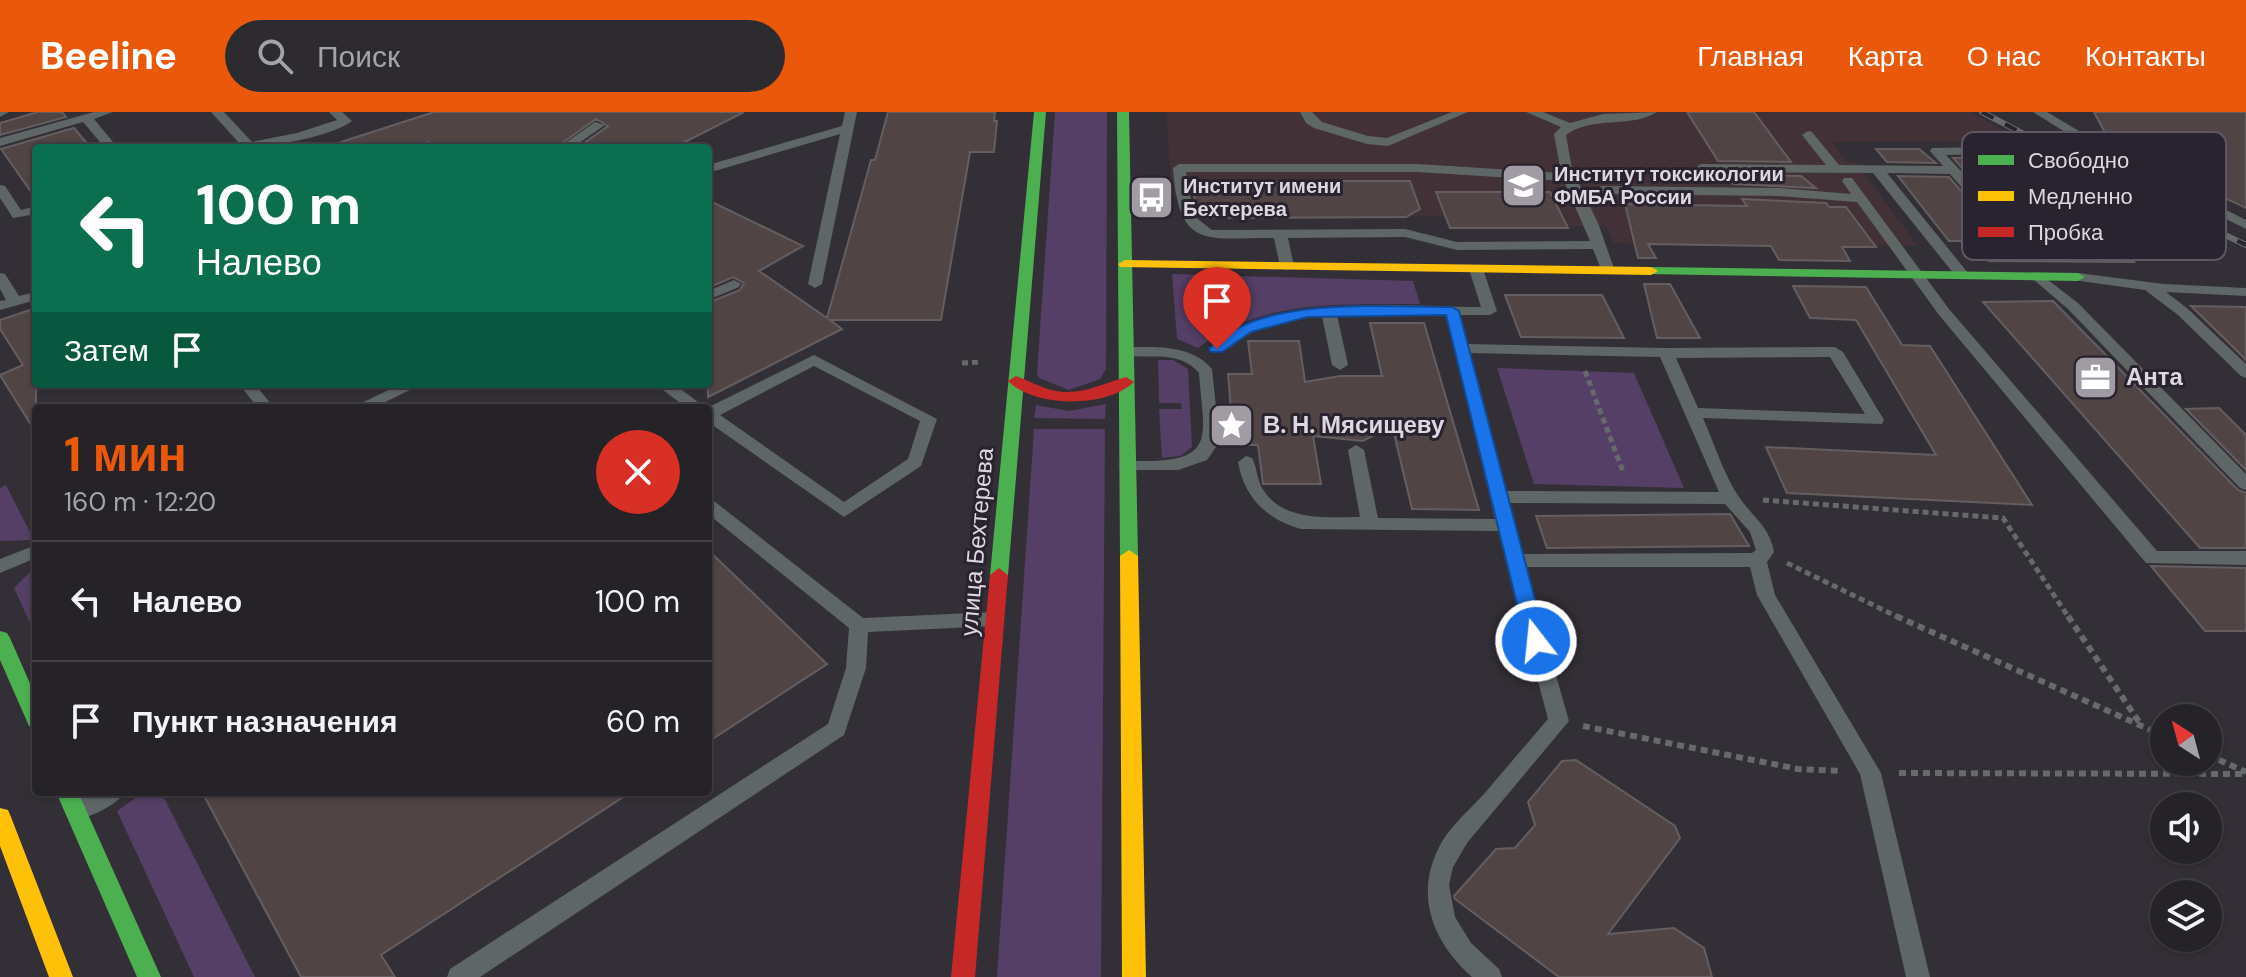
<!DOCTYPE html>
<html lang="ru">
<head>
<meta charset="utf-8">
<style>
  body { margin:0; font-family:"DM Sans",sans-serif; background:#2e2b30; color:#f1f3f6; height:100vh; display:flex; flex-direction:column; font-size:30px; white-space:nowrap }
  * { box-sizing:border-box; margin:0 }
  p { font-size:26px; color:#a4a4a8 }
  .icon { flex:none; width:44px; height:44px; fill:none; stroke:currentColor; stroke-width:2; stroke-linecap:round; stroke-linejoin:round }
  .map { position:relative; flex:1; overflow:hidden }
  .details { position:absolute; left:32px; top:292px; width:680px; height:392px; display:flex; flex-direction:column; background:#262328; border-radius:8px; box-shadow:0 2px 6px #0004,0 0 0 2px #424045 }
  .details>* { flex:none }
  .top-card { position:absolute; left:32px; top:32px; width:680px; height:244px; border-radius:8px; box-shadow:0 2px 6px #0004,0 0 0 2px #424045; background:#0b6e4f; color:#fff; overflow:hidden }
  .needle { width:52px; rotate:324deg }
  .controls { position:absolute; left:2150px; top:592px; display:grid; gap:16px }
  .controls a { display:grid; place-items:center; width:72px; height:72px; border-radius:50%; background:#262328; box-shadow:0 2px 6px #0004,0 0 0 2px #424045; font-size:40px }
  .pin { position:absolute; display:grid; place-items:center; width:68px; height:68px; color:#fff; margin:-82px -34px; border-radius:50% 50% 50% 0; rotate:-45deg; box-shadow:0 0 8px #0007 }
  .pin .icon { rotate:45deg }
  .me { position:absolute; width:88px; margin:-44px; rotate:344deg; stroke-linejoin:round; filter:drop-shadow(0 0 6px #0008) }
  .turn { display:flex; align-items:center; gap:28px; height:168px; padding:0 32px; font-size:36px }
  .turn .icon { width:104px; height:104px; stroke-width:2.5 }
  .turn b { display:block; font-size:56px; line-height:68px }
  .then { display:flex; align-items:center; height:76px; padding:0 32px; background:#0003; gap:16px; font-size:30px }
  .round { display:grid; place-items:center; flex:none; width:84px; height:84px; border-radius:42px; background:#2e2b30 }
  .overview { display:flex; align-items:center; justify-content:space-between; height:136px; padding:0 32px }
  h1 { font-size:48px; font-weight:700; line-height:60px; color:#ea580c }
  ul { padding:0; list-style:none }
  li { display:flex; align-items:center; gap:24px; height:120px; padding:0 32px; border-top:2px solid #424045 }
  li div { flex:1 }
  li b { display:block; font-size:30px }
  li em { font-style:normal }
  header { display:flex; align-items:center; gap:48px; box-sizing:border-box; height:112px; padding:0 40px; background:#ea580c; color:#fff }
  header strong { font-size:38px }
  nav { display:flex; gap:44px; margin-inline-start:auto; font-size:28px }
  .search { width:560px; height:72px; background:#2e2b30; display:flex; align-items:center; gap:20px; box-sizing:border-box; padding:0 28px; border-radius:44px; color:#a4a4a8; font-size:30px }
  .map>svg:first-child { display:block }
  .education { fill:#423137 }
  .green { fill:#553f66 }
  .building { fill:#514444; stroke:#645e60; stroke-width:2 }
  .lines { fill:none; stroke-linecap:round; stroke-linejoin:round }
  .path-far1 { stroke:#676a6c; stroke-width:5; stroke-dasharray:6 4; stroke-linecap:butt }
  .path { stroke:#676a6c; stroke-width:6; stroke-dasharray:7 5; stroke-linecap:butt }
  .lane { fill:#5e6766; fill-rule:evenodd }
  .fast { fill:#4caf50; fill-rule:evenodd }
  .slow { fill:#ffc107; fill-rule:evenodd }
  .jam { fill:#c62828; fill-rule:evenodd }
  .rail-casing { stroke:#686b6c; stroke-width:6 }
  .rail { stroke:#29222f; stroke-width:4; stroke-dasharray:13; stroke-linecap:butt }
  .route { fill:#1a73e8; stroke:#114b97; stroke-width:2 }
  .labels { text-anchor:middle; stroke-width:6; stroke-linejoin:round; paint-order:stroke }
  .far-poi-label { font-size:20px; font-weight:bold; fill:#dcd7e0; stroke:#29222f; text-anchor:start }
  .poi-label { font-size:24px; font-weight:bold; fill:#dcd7e0; stroke:#29222f; text-anchor:start }
  .street-label { font-size:24px; fill:#dcd7e0; stroke:#29222f }
  .key { fill:#29222f; stroke:#5f5864; stroke-width:2 }
  .key-label { font-size:22px; fill:#dcd7e0 }
</style>
</head>
<body>
<header>
<strong>Beeline</strong>
<div class="search"><svg class="icon" aria-label="search" viewBox="0 0 24 24"><circle cx="10" cy="10" r="6"/><path d="M15 15l6 6"/></svg>Поиск</div>
<nav><a>Главная</a><a>Карта</a><a>О нас</a><a>Контакты</a></nav>
</header>
<div class="map">
<svg width="2246" height="865" viewBox="0 0 2246 865">
  <rect width="100%" height="100%" fill="#332f36"/>
  <path class="education" d="M1166 0H1970L2024 29 1832 30 1847 50H1856L1918 134 1634 132 1614 131 1606 114 1450 116 1445 104 1196 106 1193 83 1172 82Z"/>
  <path class="green" d="M1055 0H1107L1106 257 1100 267 1069 278 1039 266 1037 261Z
    M1172 162 1413 169 1420 192C1341 193 1264 186 1198 236L1177 227Z
    M1158 248H1173L1188 257 1192 335 1180 344 1162 346 1159 297H1182L1181 291H1159Z
    M1497 256 1634 261 1684 376 1534 372Z
    M1106 292 1105 307 1034 306 1036 293 1069 299Z
    M1034 317H1105L1101 865H997Z
    M6 373 34 428 0 429V376Z
    M36 454V524L14 476Z
    M144 680H161L255 865H194L117 699Z"/>
  <path class="building" d="M38 0H62L66 5 0 23V11Z
    M434 0H744L673 36H577L608 14 596 7 555 36H436L429 30 412 36H341V30Z
    M888 0H995L994 9H997L994 40H970L941 208H830L842 217 708 285V191L740 178 744 171 733 165 708 176V88L803 134 759 159 827 206 871 48H875Z
    M1687 0H1754L1791 50 1718 49Z
    M2094 0H2246V96L2111 32Z
    M74 16 91 36H36V87L1 37Z
    M1876 37H1919L1936 51 1887 50Z
    M2026 45 2134 150 1989 149 1973 129H1949L1898 64 1949 65 1975 95 1981 97 1990 93 1992 88 1953 46Z
    M1727 63 1801 64 1816 76 1733 72Z
    M1302 69H1410L1420 97 1406 105 1202 106 1197 102 1192 70Z
    M1436 80H1550L1568 116H1450Z
    M1742 87 1826 91 1829 95H1846L1876 135H1842L1850 149 1779 148 1771 134 1648 132 1656 146H1638L1625 92 1747 94Z
    M1644 172H1670L1700 226H1657Z
    M1793 174 1866 175 1902 233 1930 234 2032 393 1787 381 1766 335 1936 343 1856 208 1810 206Z
    M1505 183H1602L1624 226 1521 225Z
    M2053 189 2238 378 2246 381V436H2200L1983 190Z
    M2191 194 2246 195V248L2232 234Z
    M36 196V321L0 263 23 253 0 217V208Z
    M1370 211H1424L1479 398 1412 397 1392 313 1363 329 1313 324 1321 372H1263L1258 333H1234L1228 262H1252L1248 229H1299L1305 270 1340 264H1382Z
    M2219 296 2246 323V358L2186 297Z
    M1730 402 1749 434 1547 436 1536 404Z
    M708 438 827 552 708 630Z
    M2151 454 2246 456V519H2205Z
    M1576 648 1675 714 1680 726 1608 822 1674 816 1704 836 1712 865H1559L1455 787 1454 784 1496 737 1515 736 1535 713 1528 690 1562 649Z
    M202 680H631L381 843 395 865H301Z"/>
  <g class="lines">
    <path class="path-far1" d="M962 251 981 250
      M1585 259 1624 362
      M1763 388 2003 406 2069 506
      M1787 451 1900 506"/>
    <path class="path" d="M1896 504 2164 624
      M2068 504 2141 613
      M1583 614 1798 657 1841 659
      M2208 643 2246 660
      M1899 661 2246 662"/>
    <path class="lane" d="M0 0H9L0 5Z
      M94 0H113L94 7 118 36H105L83 10 0 34V26Z
      M211 0H224L252 30 297 21 337 8 329 0H342L352 9C327 27 263 36 232 36L240 32Z
      M845 0H857L822 172 815 176 808 172 840 22 708 61V53L842 14Z
      M1300 0H1312L1322 10 1368 24 1387 26 1452 0H1468L1388 34 1367 32 1314 16 1306 11Z
      M1526 0H1543L1570 11 1603 2 1657 0C1630 17 1593 3 1566 23L1572 57 1598 111 1615 159 1613 162H1603L1593 137 1457 138 1405 125 1288 126 1294 154 1287 158 1280 154 1274 126C1205 126 1179 138 1173 56L1179 52H1417L1561 61 1554 22 1561 15ZM1186 60H1417L1564 69 1590 129 1457 130 1405 117 1212 118 1194 104Z
      M2033 0H2047L2126 47 2246 108V117L2118 53Z
      M595 10 605 13 572 36H558Z
      M1808 19 1812 20 1839 53 1943 54 1930 39 1932 36 1996 35V41L1992 42 1946 43 1987 87 1989 90 1982 94 1977 93 1950 62 1887 61 1968 161V167H1958L1873 61 1701 60 1695 56 1701 52 1826 53 1802 23Z
      M1844 66H1852L1949 197 2157 439H2246V453L2146 451 1939 203 1857 90 1779 84 1601 82 1595 78 1601 74 1779 76 1851 82 1842 69Z
      M0 73 5 74 21 98 36 94V102L13 106 0 86Z
      M1476 153 1483 157 1497 199 1490 203H1460L1468 232 1666 236 1835 235 1843 240 1884 308 1882 312 1703 306C1714 331 1723 360 1737 382 1750 403 1770 414 1774 440L1767 450 1775 483 1881 661 1930 865H1906L1860 662 1757 483 1750 455H1525L1569 609 1467 731 1453 755 1449 773 1455 805 1471 831 1499 857 1502 865H1472C1430 828 1413 778 1443 728 1454 711 1470 697 1484 682 1505 657 1527 632 1548 607L1498 419 1301 417C1266 407 1244 385 1238 350L1246 344 1252 346C1257 355 1257 367 1262 376 1282 410 1326 405 1360 405L1348 338 1356 333 1364 338 1378 406 1495 407 1446 203H1337L1348 253 1340 258 1332 253 1322 204C1296 207 1270 211 1246 224 1235 231 1226 243 1212 240L1209 237C1264 179 1407 195 1481 195L1469 157ZM1470 241 1660 245 1719 380 1505 379ZM1830 245 1865 302 1698 296 1676 246ZM1508 391 1725 392 1750 420 1756 438 1752 441 1521 442Z
      M0 161 5 162 19 184 36 180V188L0 198V189L6 188 0 177Z
      M2039 161 2078 191 2246 362V378L2240 376 2068 197 2034 168 2032 165Z
      M2078 161 2164 172 2246 176V184L2166 180 2188 197 2246 252V266L2241 264 2178 203 2145 178 2073 168V162Z
      M734 168 741 172 739 175 708 188V179Z
      M1126 235C1156 235 1191 232 1212 257L1219 323 1216 335 1207 348 1178 358H1121L1119 354C1125 347 1132 349 1141 349 1219 350 1203 322 1199 261 1179 237 1148 248 1121 243V237Z
      M814 243 937 307 921 354 844 405 708 310 707 296ZM814 254 920 309 908 347 844 390 720 303Z
      M239 272H255L274 296H258Z
      M401 272H422L373 296H351Z
      M655 272H674L706 296H687Z
      M708 387 714 389 863 506 994 500 1001 502 1004 507 1001 512 994 514 868 520 866 556 844 623 480 865H447L450 857 828 612 846 556 849 516 708 402Z
      M36 433V446L0 461V447Z
      M93 680H125C118 693 82 711 68 706L65 699 68 692Z"/>
    <path class="fast" d="M1034 0H1046L1008 463 999 470 990 463Z
      M1117 0H1129L1138 444 1129 450 1120 444Z
      M1651 155 2078 161 2085 165 2078 169 1646 162V156Z
      M0 519 7 521 10 526 36 585V616L29 614 0 548Z
      M56 680H78L161 865H137Z"/>
    <path class="slow" d="M1125 148 1651 155 1658 159 1651 163 1120 155 1118 152Z
      M1129 438 1138 444 1146 865H1122L1120 444Z
      M0 696 8 698 11 705 73 865H49L0 734Z"/>
    <path class="jam" d="M1016 264C1028 268 1039 275 1052 278 1079 285 1101 272 1126 265L1134 270C1107 296 1035 296 1008 269Z
      M999 456 1008 463 975 865H951L990 463Z"/>
    <defs>
      <path id="rail" d="M1982 0 2109 67 2246 133"/>
    </defs>
    <use href="#rail" class="rail-casing"/>
    <use href="#rail" class="rail"/>
  </g>
  <path class="route" d="M1452 195 1459 199 1546 529 1543 534H1529L1526 529 1446 203 1307 205 1251 220 1222 240H1211L1209 237C1257 183 1385 195 1452 195Z"/>
  <defs>
    <symbol id="university-square" viewBox="-11 -11 22 22"><rect x="-9" y="-9" width="18" height="18" rx="4" fill="#a19ca4" stroke="#29222f"/><path d="M0-5L7-2L0 1L-7-2ZM-4 1L0 2.5L4 1V4Q0 6-4 4Z" fill="#fff"/></symbol>
    <symbol id="bus-square" viewBox="-11 -11 22 22"><rect x="-9" y="-9" width="18" height="18" rx="4" fill="#a19ca4" stroke="#29222f"/><path d="M-5-6H5V4H4V6H2V4H-2V6H-4V4H-5ZM-3.5-4V0h7V-4ZM-3.5 1.2v1.5H-2V1.2ZM2 1.2v1.5H3.5V1.2Z" fill="#fff"/></symbol>
    <symbol id="office-square" viewBox="-11 -11 22 22"><rect x="-9" y="-9" width="18" height="18" rx="4" fill="#a19ca4" stroke="#29222f"/><path d="M-6-3h4V-5.5h4V-3h4V5H-6ZM-1-4.5V-3h2v-1.5ZM-6 0V1H6V0Z" fill="#fff"/></symbol>
    <symbol id="sight-square" viewBox="-11 -11 22 22"><rect x="-9" y="-9" width="18" height="18" rx="4" fill="#a19ca4" stroke="#29222f"/><path d="M0-6L1.8-2.2L6-1.7L2.9 1.2L3.7 5.4L0 3.3L-3.7 5.4L-2.9 1.2L-6-1.7L-1.8-2.2Z" fill="#fff"/></symbol>
  </defs>
  <g fill-rule="evenodd">
    <use href="#university-square" x="1498" y="48" width="51" height="51"/>
    <use href="#bus-square" x="1126" y="60" width="51" height="51"/>
    <use href="#office-square" x="2070" y="240" width="51" height="51"/>
    <use href="#sight-square" x="1206" y="288" width="51" height="51"/>
  </g>
  <g class="labels">
    <g class="far-poi-label">
      <text x="1554" y="69">Институт токсикологии<tspan x="1554" dy="23">ФМБА России</tspan></text>
      <text x="1183" y="81">Институт имени<tspan x="1183" dy="23">Бехтерева</tspan></text>
    </g>
    <g class="poi-label">
      <text x="2126" y="273">Анта</text>
      <text x="1263" y="321">В. Н. Мясищеву</text>
    </g>
    <g class="street-label">
      <text transform="translate(977 430) rotate(-85)" y="8">улица Бехтерева</text>
    </g>
  </g>
  <rect x="1962" y="20" width="264" height="128" rx="12" class="key"/>
  <rect x="1978" y="43" width="36" height="10" fill="#4caf50"/>
  <rect x="1978" y="79" width="36" height="10" fill="#ffc107"/>
  <rect x="1978" y="115" width="36" height="10" fill="#c62828"/>
  <g class="key-label">
    <text x="2028" y="56">Свободно</text>
    <text x="2028" y="92">Медленно</text>
    <text x="2028" y="128">Пробка</text>
  </g>
</svg>
<div class="controls">
<a><svg class="needle" viewBox="-14 -14 28 28"><path d="M0-13l5 13h-10z" fill="#e53935"/><path d="M0 13l5-13h-10z" fill="#a4a4a8"/></svg></a>
<a><svg class="icon" aria-label="sound" viewBox="0 0 24 24"><path d="M4 9h4l5-4v14l-5-4H4zM17 9q2 3 0 6"/></svg></a>
<a><svg class="icon" aria-label="layers" viewBox="0 0 24 24"><path d="M12 4l9 5-9 5-9-5zM3 14l9 5 9-5"/></svg></a>
</div>
<div class="pin" style="left:1217px;top:237px;background:#d93025"><svg class="icon" aria-label="arrive" viewBox="0 0 24 24"><path d="M6 21V4h12l-3 4 3 4H6"/></svg></div>
<svg class="me" style="left:1536px;top:529px" viewBox="-20 -20 40 40"><circle r="17" fill="#1a73e8" stroke="#fff" stroke-width="3"/><path d="M0-11L8 9 0 5-8 9z" fill="#fff"/></svg>
<div class="top-card">
<div class="turn"><svg class="icon" aria-label="left" viewBox="0 0 24 24"><path d="M17 20v-9H6M10 6l-5 5 5 5"/></svg><div><b>100 m</b>Налево</div></div>
<div class="then">Затем<svg class="icon" aria-label="arrive" viewBox="0 0 24 24"><path d="M6 21V4h12l-3 4 3 4H6"/></svg></div>
</div>
<section class="details">
<div class="overview"><div><h1>1 мин</h1><p>160 m · 12:20</p></div><a class="round" style="background:#d93025;color:#fff"><svg class="icon" aria-label="close" viewBox="0 0 24 24"><path d="M6 6l12 12M18 6L6 18"/></svg></a></div>
<ul>
<li><svg class="icon" aria-label="left" viewBox="0 0 24 24"><path d="M17 20v-9H6M10 6l-5 5 5 5"/></svg><div><b>Налево</b></div><em>100 m</em></li>
<li><svg class="icon" aria-label="arrive" viewBox="0 0 24 24"><path d="M6 21V4h12l-3 4 3 4H6"/></svg><div><b>Пункт назначения</b></div><em>60 m</em></li>
</ul>
</section>
</div>
</body>
</html>
